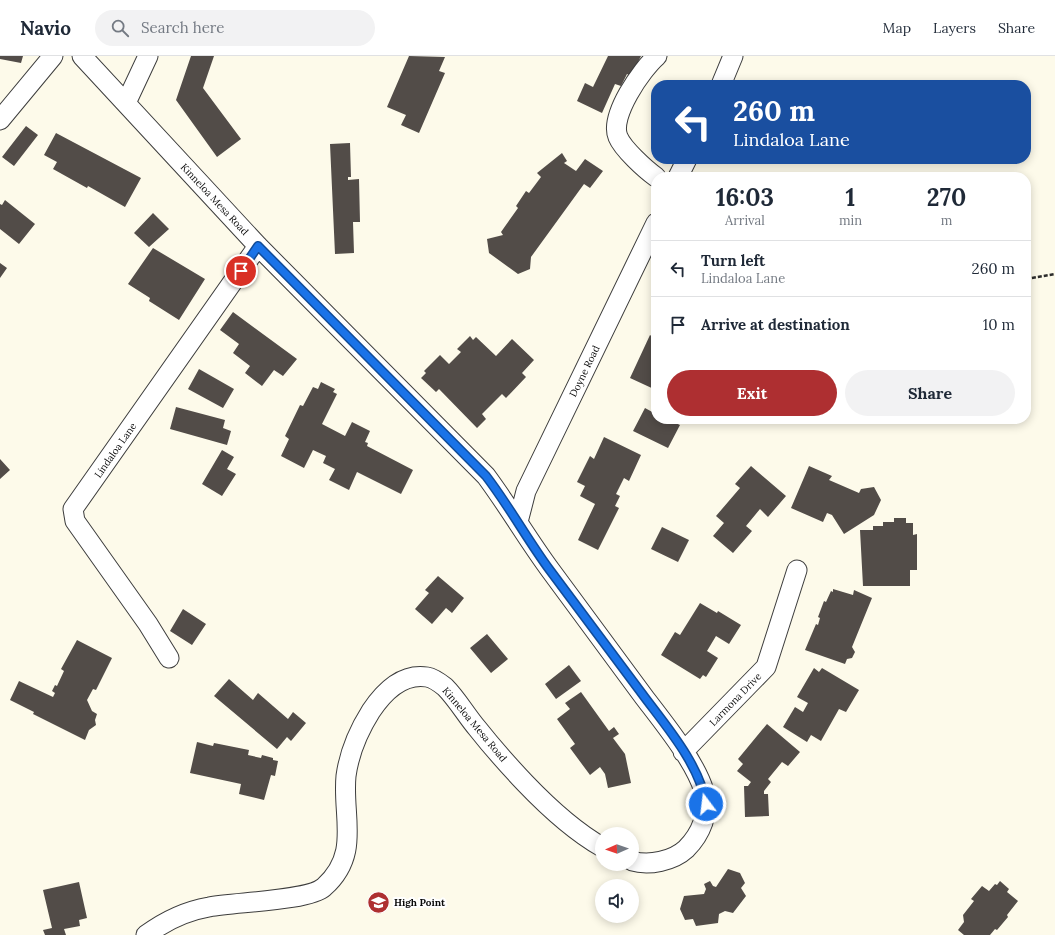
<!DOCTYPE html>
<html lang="en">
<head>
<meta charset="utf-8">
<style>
  body { margin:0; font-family:Lora,serif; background:#f2f2f3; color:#1f2937; height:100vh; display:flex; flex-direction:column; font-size:15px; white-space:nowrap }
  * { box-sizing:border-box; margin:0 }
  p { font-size:13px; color:#747a83 }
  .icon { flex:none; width:22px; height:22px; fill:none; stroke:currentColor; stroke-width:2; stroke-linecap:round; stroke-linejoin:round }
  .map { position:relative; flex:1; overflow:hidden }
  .drawer { position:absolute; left:651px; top:116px; width:380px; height:252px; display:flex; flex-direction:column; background:#fff; border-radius:16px; box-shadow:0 2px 10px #0003 }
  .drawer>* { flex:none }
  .banner { position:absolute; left:651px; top:24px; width:380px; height:84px; border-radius:16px; box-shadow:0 2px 10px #0003; background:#1a4fa0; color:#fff; overflow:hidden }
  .needle { width:26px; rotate:268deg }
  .tools { position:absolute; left:595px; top:771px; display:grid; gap:8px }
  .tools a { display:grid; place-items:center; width:44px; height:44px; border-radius:50%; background:#fff; box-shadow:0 2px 10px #0003; font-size:20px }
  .pin { position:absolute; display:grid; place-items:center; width:34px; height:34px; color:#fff; margin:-17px; border:2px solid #fff; border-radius:50%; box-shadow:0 1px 4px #0007 }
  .me { position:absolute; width:44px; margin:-22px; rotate:345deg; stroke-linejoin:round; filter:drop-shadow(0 0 3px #0008) }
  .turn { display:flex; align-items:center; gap:14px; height:84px; padding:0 16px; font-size:18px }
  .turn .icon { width:52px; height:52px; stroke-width:2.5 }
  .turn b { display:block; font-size:28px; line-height:34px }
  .eta { display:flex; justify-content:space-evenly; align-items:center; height:68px; text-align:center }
  .eta b { font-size:24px; font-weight:700; line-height:28px }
  .action { display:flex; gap:8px; margin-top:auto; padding:8px 16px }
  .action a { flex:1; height:46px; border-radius:24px; background:#ae2f31; color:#fff; font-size:16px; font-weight:700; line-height:46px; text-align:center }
  .action a+a { background:#f2f2f3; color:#1f2937 }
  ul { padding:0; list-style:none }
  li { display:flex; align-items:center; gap:12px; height:56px; padding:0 16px; border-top:1px solid #e0e1e3 }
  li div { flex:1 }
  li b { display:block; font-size:15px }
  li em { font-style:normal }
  header { display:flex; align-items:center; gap:24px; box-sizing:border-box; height:56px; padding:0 20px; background:#fff; border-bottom:1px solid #e0e1e3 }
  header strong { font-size:19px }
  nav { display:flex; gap:22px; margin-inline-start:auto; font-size:14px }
  .search { width:280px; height:36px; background:#f2f2f3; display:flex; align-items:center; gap:10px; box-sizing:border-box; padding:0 14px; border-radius:22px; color:#747a83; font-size:15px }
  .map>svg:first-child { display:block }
  .building { fill:#524c48 }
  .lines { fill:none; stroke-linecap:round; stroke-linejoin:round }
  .minor-casing { stroke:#3d3d3d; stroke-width:21 }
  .path { stroke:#2c2c2c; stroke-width:2.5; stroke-dasharray:4 2; stroke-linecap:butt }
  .minor { stroke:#fff; stroke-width:19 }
  .route-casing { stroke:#114b97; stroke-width:10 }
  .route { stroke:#1a73e8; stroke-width:7 }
  .labels { text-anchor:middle; stroke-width:4; stroke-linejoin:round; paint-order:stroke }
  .street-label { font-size:10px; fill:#0a0a0a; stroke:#fff }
  .poi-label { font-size:10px; font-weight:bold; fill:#0a0a0a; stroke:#fff; text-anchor:start }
</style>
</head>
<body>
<header>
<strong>Navio</strong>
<div class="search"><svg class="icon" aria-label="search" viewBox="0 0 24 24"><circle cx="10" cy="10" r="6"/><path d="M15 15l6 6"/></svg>Search here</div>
<nav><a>Map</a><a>Layers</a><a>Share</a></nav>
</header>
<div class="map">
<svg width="1055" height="879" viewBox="0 0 1055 879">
  <rect width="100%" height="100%" fill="#fdfaea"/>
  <path class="building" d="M0 0H23L21 7 0 3Z
    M191 0H214L203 32 241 83 217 101 176 44Z
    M409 0 445 1 439 15 445 17 419 77 401 69 406 59 387 51Z
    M608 0H641L631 20 627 18 621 30 615 28 602 57 577 45 585 27 593 31Z
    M26 70 38 79 14 110 2 101Z
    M56 77 141 122 125 151 88 130 87 132 53 113 57 106 44 99Z
    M350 87 351 121H348V124L359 123 360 166H353L354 197 335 198 330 88Z
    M562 97 567 105 564 107 576 115 585 103 603 115 590 132 584 128 531 201 530 213 518 218 489 197 487 183 503 179 501 176 518 152 516 150 526 135 529 137 541 121 537 117Z
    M5 144 35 168 19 188 0 173V148L2 149Z
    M153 157 169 173 149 191 134 177Z
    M153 192 205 223 179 264 149 245 150 242 128 228Z
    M0 207 7 212 0 222Z
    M233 256 297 303 283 320 274 314 262 330 245 317 250 310 233 297 239 288 220 274Z
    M656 278V334L630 322 650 279 654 282Z
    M470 280 473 284 476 281 496 300 512 283 534 304 522 317 526 321 506 342 502 338 482 358 486 363 477 372 439 333 436 336 421 322 426 317 424 315 440 299 449 308 461 296 457 293Z
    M199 313 234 333 223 352 188 333Z
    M321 326 335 333 333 336 337 338 322 368 345 380 352 366 370 375 365 386 368 387 367 390 413 414 401 438 357 416 349 434 329 424 335 413 323 407 326 400 313 394 304 412 281 400 289 383 285 380 300 349 303 350 313 331 318 333Z
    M176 351 225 364 223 372 231 375 227 389 170 373Z
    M645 352 656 358V363H667L680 369 668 392 633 375Z
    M604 381 641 399 629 425 624 422 616 438 620 440 615 450 619 452 598 494 578 484 595 448 580 440 585 430 577 426 590 400 594 403Z
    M222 394 234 401 227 413 236 418 222 440 202 428Z
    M0 403 10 414 0 423Z
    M751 410 786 440 768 461 760 453 746 470 752 475 733 497 713 480 724 467 716 460 740 432 735 428Z
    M809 410 832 420 829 424 859 437 861 433 874 431 881 444 874 459 844 478 832 459 827 457 823 466 791 452Z
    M894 462H906V467H913V479L917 478V514H910V530H863L860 474H873V470H883V466H894Z
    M662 471 689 484 678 506 651 493Z
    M438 520 464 542 452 557 446 552 432 568 415 553 429 537 425 534Z
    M833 533 853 539 854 534 872 542 852 591 855 596 852 602 847 603 845 608 805 594 816 568 818 569 820 562 818 561 824 545 826 546 831 535 833 536Z
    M700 547 717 557 718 555 741 569 729 588 716 580 707 595 718 602 706 621 703 619 700 623 661 599 675 576 680 579Z
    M183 553 206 568 192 589 170 575Z
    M487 578 508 603 491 617 470 592Z
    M77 584 112 602 96 634 93 633 87 644 92 655 97 658 95 664 96 669 89 674 85 684 33 658 34 656 10 644 19 625 53 641 55 637 52 635 55 629 57 630 64 615 61 613Z
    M569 609 581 625 556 643 545 628Z
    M814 612 819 616 822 612 859 634 846 656 839 653 821 685 811 679 807 686 783 671 795 651 803 656 808 647 797 641Z
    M229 623 253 644 258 637 288 663 293 656 306 667 291 685 287 681 277 693 214 640Z
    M581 636 609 675 614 671 619 678 613 682 625 698 631 727 608 732 605 718 600 711 590 719 570 692 575 688 557 663 570 653 565 647Z
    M767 668 800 696 788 710 782 706 768 723 771 726 764 735V738H768L769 760 745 761 744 730H748L751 726 737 715 743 708 738 703Z
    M197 686 213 690 214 687 249 694 248 699 261 702 262 699 273 702V704L278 705 275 720 271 719 264 744 239 738 241 728 190 717Z
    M728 813 740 817 745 827 741 832 746 840 733 857 725 855 719 858 718 867 696 870 693 863 685 864 680 853 684 840 704 838 706 833 704 828 710 825 713 830 716 831Z
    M1000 825 1009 833 1007 836 1018 845 1007 859 1008 861 997 874 995 873 990 879H964L958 874 964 866 963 859 974 845 971 843 982 830 989 835 995 828 997 829Z
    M79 826 87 862 79 864 80 870 64 873 66 879H45L43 874 52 872 43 834Z"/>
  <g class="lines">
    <defs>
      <path id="minor" d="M82 0 258 190 486 420C509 451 528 484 551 515 582 557 613 599 644 641 663 666 695 705 704 735 710 757 701 778 686 793 673 805 649 810 632 805
        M721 29 733 0
        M126 47 148 0
        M0 64 53 0
        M656 121C645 113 623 93 618 81 609 60 642 13 657 0
        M678 121 687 103
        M518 466 526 435 656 167
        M169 602 148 568 75 465 73 453 258 190
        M683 696 766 611 797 514
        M146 879C165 865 186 855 209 851 234 846 309 845 324 831 361 798 342 761 346 720 349 698 359 674 371 655 383 637 402 617 427 621 433 622 440 627 445 631 457 643 466 659 477 672 492 691 508 709 525 727 547 750 574 775 602 791"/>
    </defs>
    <use href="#minor" class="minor-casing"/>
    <path class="path" d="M1026 223 1055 218"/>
    <use href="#minor" class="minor"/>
  </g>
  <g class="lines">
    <defs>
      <path id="route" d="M241 215 258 190 486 420C509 450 527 483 549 513 580 555 612 597 643 639 666 670 700 709 706 748"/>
    </defs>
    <use href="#route" class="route-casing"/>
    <use href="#route" class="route"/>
  </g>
  <defs>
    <symbol id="school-disc" viewBox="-11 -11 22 22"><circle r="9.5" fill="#ae2f31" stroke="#fff"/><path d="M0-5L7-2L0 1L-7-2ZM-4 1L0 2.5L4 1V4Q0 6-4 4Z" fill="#fff"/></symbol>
  </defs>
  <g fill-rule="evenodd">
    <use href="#school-disc" x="366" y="834" width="25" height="25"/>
  </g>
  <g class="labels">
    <g class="street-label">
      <text transform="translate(215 143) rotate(47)" y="4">Kinneloa Mesa Road</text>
      <text transform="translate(584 315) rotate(-64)" y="4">Doyne Road</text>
      <text transform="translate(115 394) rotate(-55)" y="4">Lindaloa Lane</text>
      <text transform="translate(735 643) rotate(-46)" y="4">Larmona Drive</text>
      <text transform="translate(475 668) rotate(50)" y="4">Kinneloa Mesa Road</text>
    </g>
    <g class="poi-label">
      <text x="394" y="850">High Point</text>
    </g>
  </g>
</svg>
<div class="tools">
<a><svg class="needle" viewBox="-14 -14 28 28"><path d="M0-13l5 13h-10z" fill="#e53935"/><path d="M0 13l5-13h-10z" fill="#747a83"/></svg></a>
<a><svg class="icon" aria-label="sound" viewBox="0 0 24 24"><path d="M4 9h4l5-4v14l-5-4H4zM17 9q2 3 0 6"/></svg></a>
</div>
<div class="pin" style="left:241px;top:215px;background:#d93025"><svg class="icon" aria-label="arrive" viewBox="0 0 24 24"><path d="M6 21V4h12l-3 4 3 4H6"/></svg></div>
<svg class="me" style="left:706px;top:748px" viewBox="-20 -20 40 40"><circle r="17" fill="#1a73e8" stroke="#fff" stroke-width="3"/><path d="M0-11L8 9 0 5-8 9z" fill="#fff"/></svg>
<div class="banner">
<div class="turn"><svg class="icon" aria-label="left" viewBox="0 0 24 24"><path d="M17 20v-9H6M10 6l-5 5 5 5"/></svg><div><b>260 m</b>Lindaloa Lane</div></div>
</div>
<section class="drawer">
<div class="eta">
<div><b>16:03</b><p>Arrival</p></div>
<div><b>1</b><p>min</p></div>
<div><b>270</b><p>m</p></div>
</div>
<ul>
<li><svg class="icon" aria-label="left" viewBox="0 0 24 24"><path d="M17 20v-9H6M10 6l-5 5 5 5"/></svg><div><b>Turn left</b><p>Lindaloa Lane</p></div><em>260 m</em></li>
<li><svg class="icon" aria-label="arrive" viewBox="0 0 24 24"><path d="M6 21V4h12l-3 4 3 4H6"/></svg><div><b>Arrive at destination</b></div><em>10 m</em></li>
</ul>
<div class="action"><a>Exit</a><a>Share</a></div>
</section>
</div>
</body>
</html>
